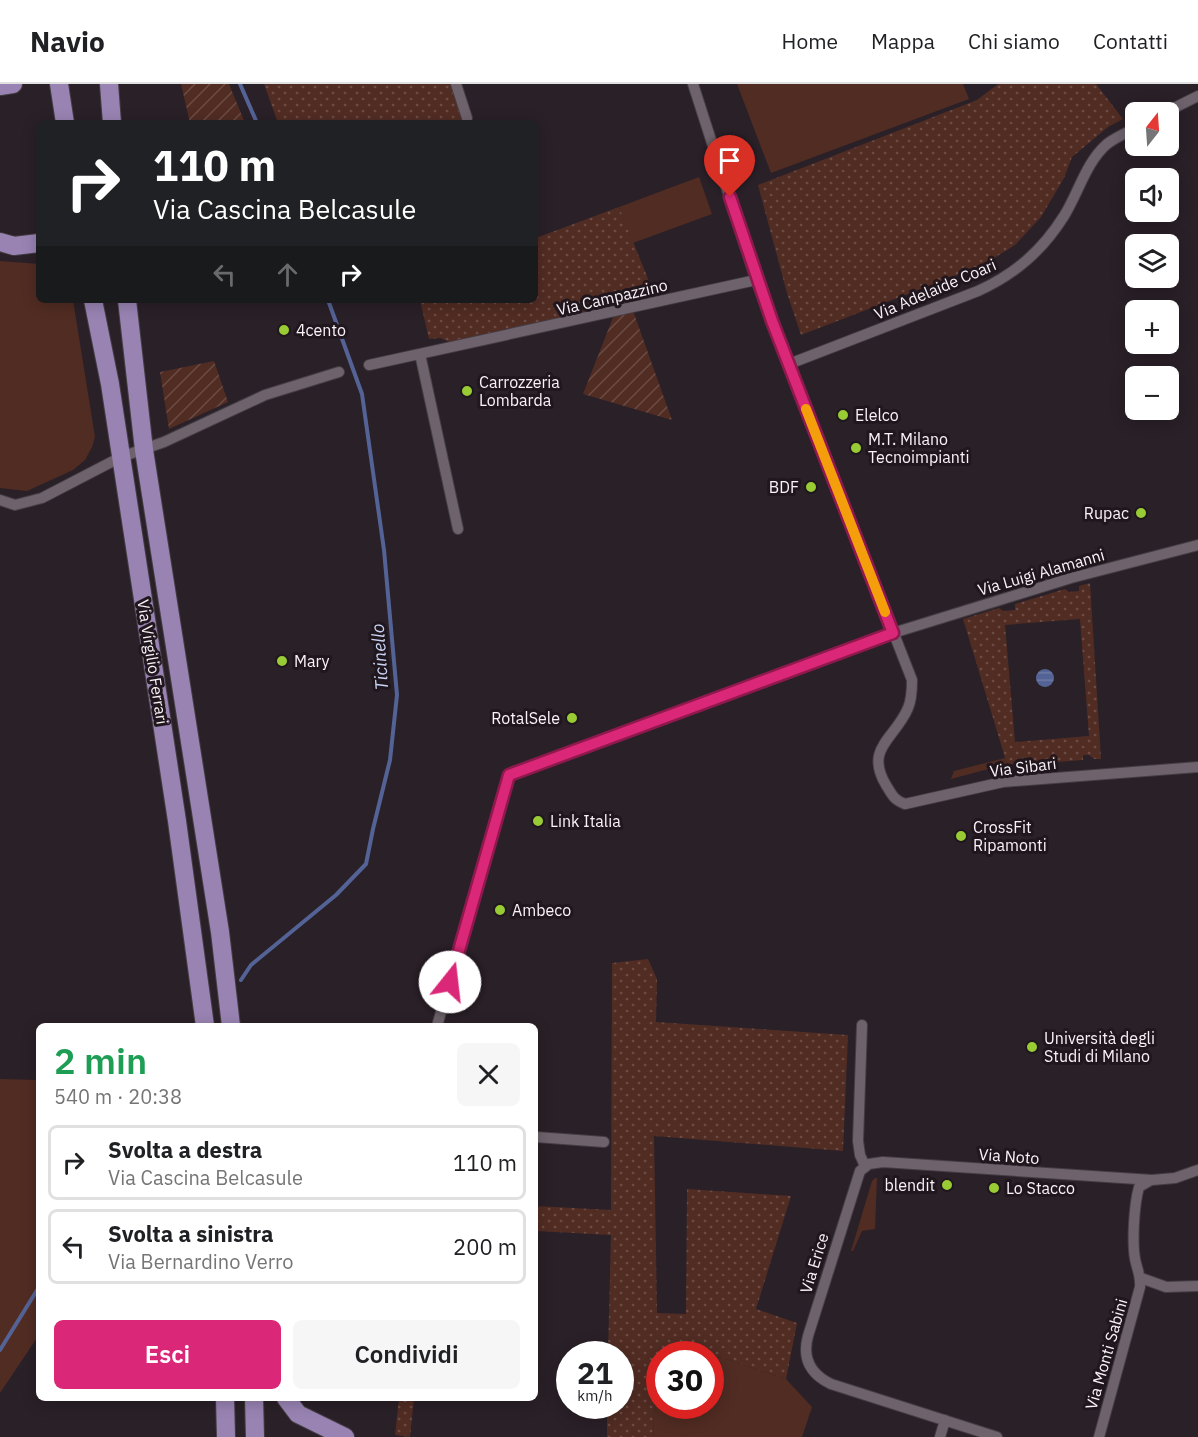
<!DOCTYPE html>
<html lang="it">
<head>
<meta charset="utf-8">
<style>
  body { margin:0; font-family:"IBM Plex Sans",sans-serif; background:#f6f6f6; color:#202124; height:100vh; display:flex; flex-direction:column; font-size:22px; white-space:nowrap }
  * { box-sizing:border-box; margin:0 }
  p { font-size:20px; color:#757577 }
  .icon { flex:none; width:33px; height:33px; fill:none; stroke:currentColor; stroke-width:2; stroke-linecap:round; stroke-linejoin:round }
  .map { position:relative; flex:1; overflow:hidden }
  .panel { position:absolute; left:36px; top:939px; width:502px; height:378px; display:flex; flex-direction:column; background:#fff; border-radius:9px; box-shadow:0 3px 15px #0003 }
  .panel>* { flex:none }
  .guide { position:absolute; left:36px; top:36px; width:502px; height:183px; border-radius:9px; box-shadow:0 3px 15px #0003; background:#202124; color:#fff; overflow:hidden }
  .needle { width:39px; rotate:17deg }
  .buttons { position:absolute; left:1125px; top:18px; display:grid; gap:12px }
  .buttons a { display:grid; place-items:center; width:54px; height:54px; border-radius:9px; background:#fff; box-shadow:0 3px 15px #0003; font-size:30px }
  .speed { position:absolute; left:556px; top:1257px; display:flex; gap:12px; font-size:30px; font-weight:700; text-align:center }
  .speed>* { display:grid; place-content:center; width:78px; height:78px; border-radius:50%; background:#fff; box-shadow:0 3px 15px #0003; line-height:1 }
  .speed small { font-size:15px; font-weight:400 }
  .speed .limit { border:9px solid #d22; background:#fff; color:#111 }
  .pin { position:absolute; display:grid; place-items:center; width:51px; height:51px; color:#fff; margin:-62px -26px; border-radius:50% 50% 50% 0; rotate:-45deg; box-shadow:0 0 6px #0007 }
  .pin .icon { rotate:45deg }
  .me { position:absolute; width:66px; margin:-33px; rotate:16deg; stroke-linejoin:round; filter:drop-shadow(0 0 4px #0008) }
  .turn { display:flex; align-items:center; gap:21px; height:126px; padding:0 18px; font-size:27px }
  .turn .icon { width:78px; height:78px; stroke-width:2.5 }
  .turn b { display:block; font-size:42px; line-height:51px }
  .lanes { display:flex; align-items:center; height:57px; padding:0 18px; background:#0003; justify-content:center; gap:30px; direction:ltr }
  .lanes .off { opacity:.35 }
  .round { display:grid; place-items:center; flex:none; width:63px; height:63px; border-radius:9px; background:#f6f6f6 }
  .headline { display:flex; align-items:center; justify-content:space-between; height:102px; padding:0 18px }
  h1 { font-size:36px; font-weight:600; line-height:45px; color:#1e9e55 }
  .primary-button { display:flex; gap:12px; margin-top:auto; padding:12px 18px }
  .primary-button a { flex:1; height:69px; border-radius:9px; background:#db2777; color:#fff; font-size:24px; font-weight:600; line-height:69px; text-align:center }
  .primary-button a+a { background:#f6f6f6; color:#202124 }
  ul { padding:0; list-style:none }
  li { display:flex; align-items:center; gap:18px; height:75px; margin:0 12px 9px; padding:0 6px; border:3px solid #e0e0e0; border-radius:9px }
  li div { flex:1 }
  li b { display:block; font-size:22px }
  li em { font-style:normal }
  header { display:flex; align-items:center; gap:36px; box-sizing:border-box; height:84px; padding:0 30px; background:#fff; border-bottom:2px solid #e0e0e0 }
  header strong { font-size:28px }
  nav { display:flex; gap:33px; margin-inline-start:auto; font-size:21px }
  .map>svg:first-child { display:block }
  .grass { fill:#512c23 }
  .park { fill:url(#park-dots); fill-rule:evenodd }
  .garden { fill:url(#garden-furrows) }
  .water { fill:url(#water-rules) }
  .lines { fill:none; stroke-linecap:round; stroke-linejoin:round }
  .stream { stroke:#546396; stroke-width:4 }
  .street-casing { stroke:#453d44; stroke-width:12 }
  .primary-casing { stroke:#453d44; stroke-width:20 }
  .street { stroke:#6e636c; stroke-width:10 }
  .primary { stroke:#9983b3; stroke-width:18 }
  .route-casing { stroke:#8e194d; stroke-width:15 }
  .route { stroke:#db2777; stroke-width:10 }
  .slow { stroke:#f59e0b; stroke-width:10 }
  .poi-dot { fill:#99cb35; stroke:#20171e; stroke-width:2 }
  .labels { text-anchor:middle; stroke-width:6; stroke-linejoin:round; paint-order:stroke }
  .street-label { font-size:16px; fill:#f9f2f7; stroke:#20171e }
  .poi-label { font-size:16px; fill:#f9f2f7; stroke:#20171e; text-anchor:start }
  .water-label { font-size:18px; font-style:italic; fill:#c9d4f4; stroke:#20171e }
</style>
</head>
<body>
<header>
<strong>Navio</strong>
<nav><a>Home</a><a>Mappa</a><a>Chi siamo</a><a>Contatti</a></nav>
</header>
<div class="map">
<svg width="1198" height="1353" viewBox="0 0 1198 1353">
  <defs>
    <pattern id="park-dots" width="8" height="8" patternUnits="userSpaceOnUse" patternTransform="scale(1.5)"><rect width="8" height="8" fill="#512c23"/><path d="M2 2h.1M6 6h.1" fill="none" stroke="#6b4b44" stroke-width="1.8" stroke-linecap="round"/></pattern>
    <pattern id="garden-furrows" width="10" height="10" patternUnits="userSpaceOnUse" patternTransform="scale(1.5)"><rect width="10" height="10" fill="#512c23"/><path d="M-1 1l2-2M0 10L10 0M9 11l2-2" fill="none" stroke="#6b4b44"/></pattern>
    <pattern id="water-rules" width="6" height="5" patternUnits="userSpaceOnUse" patternTransform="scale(1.5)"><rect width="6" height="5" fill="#546396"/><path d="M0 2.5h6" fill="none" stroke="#6d7aa5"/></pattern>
  </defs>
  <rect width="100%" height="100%" fill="#2a2028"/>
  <path class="grass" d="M737 0H963L969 15 771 89Z
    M699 93 712 130 633 159 619 123Z
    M0 177 39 180V216H73L95 353 92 363 85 376 73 386 27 407 0 404Z
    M1005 674 1007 680 951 695 954 687Z
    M0 995 39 996V1251L0 1309Z
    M875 1094H877L875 1145 862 1147 853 1167H851L872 1097Z
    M657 1270 660 1271V1322H711V1273L723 1274 786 1295 812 1323 802 1353H653Z"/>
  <path class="park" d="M264 0H451L463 39H278Z
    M998 0H1096L1123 35 1108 43 1072 73 1064 94 1041 133 1015 161 983 181 801 251 787 209 758 101 977 16Z
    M619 123 655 212 450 258 440 254 429 255 420 216H536V154Z
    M1090 499 1101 675H1094L1089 671H1083V676L1030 680 1025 674 1017 675V680H1007L963 535 999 524 1003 527 1015 526V520L1065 505 1069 508 1079 507V502ZM1080 535 1089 652 1015 658 1005 541Z
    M648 875 657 895 656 938 848 951 843 1067 654 1052 657 1229 686 1230 687 1105 791 1112 756 1225 797 1239 786 1295 723 1274 711 1273V1270L657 1271 653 1353H607V1322H621V1270H608L611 1151 536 1147V1122L611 1126 612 879Z
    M399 1314H414L410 1353 395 1351Z"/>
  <path class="garden" d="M181 0H229L245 39H190Z
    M632 224 672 336 583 310 614 231Z
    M214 277 228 318 169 345 160 288Z"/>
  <path class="water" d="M1036 594a9 9 0 1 1 18 0a9 9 0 1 1-18 0Z"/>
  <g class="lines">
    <path class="stream" d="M240 0 257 39
      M241 896 251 881 336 811 366 780 373 745 390 676 397 611 384 466 362 310 328 216
      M0 1266 39 1203"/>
    <defs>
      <path id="street" d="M456 0 467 34
        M693 0 756 196 912 596C912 605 912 615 908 624 895 655 864 664 886 701 892 711 894 716 905 720L1003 698 1198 683
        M1166 28 1198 12
        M420 270 458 445
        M789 280 978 207C1015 190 1042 167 1064 132 1078 110 1086 78 1107 60 1116 53 1126 49 1136 44
        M369 281 756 196
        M0 416 15 421 42 414 121 373 164 358 265 311 339 288
        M862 941 858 1057 860 1071 865 1082
        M437 942 509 691 893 549 1071 494 1198 461
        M536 1053 604 1058
        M1141 1194 1166 1203 1198 1202
        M940 1353 945 1336
        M997 1353 831 1300C810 1290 802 1274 808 1252L860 1087 869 1080 883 1078 1152 1096 1175 1094 1198 1086
        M1099 1353 1140 1203C1141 1192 1137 1185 1135 1175 1132 1157 1134 1121 1139 1103L1151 1096"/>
      <path id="primary" d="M59 0 65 39
        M109 0 112 39
        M0 2 13 0
        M0 158 14 162 39 159
        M93 216 110 300 177 737 205 942
        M127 216 144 366 220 848 231 942
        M225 1314 226 1353
        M254 1314 255 1353
        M286 1314 298 1330 345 1353"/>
    </defs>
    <use href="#street" class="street-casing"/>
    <use href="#primary" class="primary-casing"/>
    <use href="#street" class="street"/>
    <use href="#primary" class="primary"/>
  </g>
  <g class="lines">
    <defs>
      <path id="route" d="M450 898 509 691 893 549 772 237 730 113"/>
    </defs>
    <use href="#route" class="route-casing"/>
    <use href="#route" class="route"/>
    <path class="slow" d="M806 325 885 528"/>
  </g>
  <g class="poi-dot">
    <circle cx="284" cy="246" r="6"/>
    <circle cx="467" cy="307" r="6"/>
    <circle cx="843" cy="331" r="6"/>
    <circle cx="856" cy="364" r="6"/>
    <circle cx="811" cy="403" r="6"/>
    <circle cx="1141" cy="429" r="6"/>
    <circle cx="282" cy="577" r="6"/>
    <circle cx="572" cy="634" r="6"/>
    <circle cx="538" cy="737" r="6"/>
    <circle cx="961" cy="752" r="6"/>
    <circle cx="500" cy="826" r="6"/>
    <circle cx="1032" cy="963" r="6"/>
    <circle cx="947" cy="1101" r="6"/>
    <circle cx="994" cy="1104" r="6"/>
  </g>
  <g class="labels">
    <g class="street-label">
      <text transform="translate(935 205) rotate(-23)" y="6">Via Adelaide Coari</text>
      <text transform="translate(612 213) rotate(-13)" y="6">Via Campazzino</text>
      <text transform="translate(1041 488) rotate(-16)" y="6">Via Luigi Alamanni</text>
      <text transform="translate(153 578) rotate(81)" y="6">Via Virgilio Ferrari</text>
      <text transform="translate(1023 683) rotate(-7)" y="6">Via Sibari</text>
      <text transform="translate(1009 1072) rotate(4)" y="6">Via Noto</text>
      <text transform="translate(814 1179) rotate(-73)" y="6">Via Erice</text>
      <text transform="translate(1106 1270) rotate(-74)" y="6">Via Monti Sabini</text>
    </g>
    <g class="poi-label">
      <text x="296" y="252">4cento</text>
      <text x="479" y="304">Carrozzeria<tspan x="479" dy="18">Lombarda</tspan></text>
      <text x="855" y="337">Elelco</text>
      <text x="868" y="361">M.T. Milano<tspan x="868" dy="18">Tecnoimpianti</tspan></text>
      <text x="799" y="409" text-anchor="end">BDF</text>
      <text x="1129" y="435" text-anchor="end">Rupac</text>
      <text x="294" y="583">Mary</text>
      <text x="560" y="640" text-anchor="end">RotalSele</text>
      <text x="550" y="743">Link Italia</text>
      <text x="973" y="749">CrossFit<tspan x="973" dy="18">Ripamonti</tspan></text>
      <text x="512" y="832">Ambeco</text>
      <text x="1044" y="960">Università degli<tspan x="1044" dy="18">Studi di Milano</tspan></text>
      <text x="935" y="1107" text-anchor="end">blendit</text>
      <text x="1006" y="1110">Lo Stacco</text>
    </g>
    <g class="water-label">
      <text transform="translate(380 573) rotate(-94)" y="6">Ticinello</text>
    </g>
  </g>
</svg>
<div class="buttons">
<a><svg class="needle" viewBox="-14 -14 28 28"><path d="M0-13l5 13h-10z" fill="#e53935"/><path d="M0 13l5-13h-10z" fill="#757577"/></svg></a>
<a><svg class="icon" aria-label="sound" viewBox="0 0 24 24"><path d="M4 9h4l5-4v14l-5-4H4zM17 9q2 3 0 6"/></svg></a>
<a><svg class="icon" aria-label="layers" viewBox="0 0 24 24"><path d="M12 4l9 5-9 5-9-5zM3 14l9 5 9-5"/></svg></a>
<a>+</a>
<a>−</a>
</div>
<div class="speed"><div>21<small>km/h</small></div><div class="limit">30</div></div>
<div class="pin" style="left:730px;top:113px;background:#d93025"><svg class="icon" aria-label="arrive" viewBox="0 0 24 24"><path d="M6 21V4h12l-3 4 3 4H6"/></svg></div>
<svg class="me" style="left:450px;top:898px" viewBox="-20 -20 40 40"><circle r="19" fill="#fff"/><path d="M0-13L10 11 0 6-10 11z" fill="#db2777"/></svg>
<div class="guide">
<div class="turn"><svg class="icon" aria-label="right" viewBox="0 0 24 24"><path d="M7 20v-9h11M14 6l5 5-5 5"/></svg><div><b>110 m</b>Via Cascina Belcasule</div></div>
<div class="lanes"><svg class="icon off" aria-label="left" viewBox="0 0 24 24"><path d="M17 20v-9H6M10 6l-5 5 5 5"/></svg><svg class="icon off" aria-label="ahead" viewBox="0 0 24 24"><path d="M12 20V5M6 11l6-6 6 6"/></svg><svg class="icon" aria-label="right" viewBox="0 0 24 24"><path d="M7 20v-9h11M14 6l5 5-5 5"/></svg></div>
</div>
<section class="panel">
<div class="headline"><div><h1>2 min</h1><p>540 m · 20:38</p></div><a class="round"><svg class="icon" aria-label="close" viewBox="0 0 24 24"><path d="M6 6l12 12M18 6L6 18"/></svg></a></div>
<ul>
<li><svg class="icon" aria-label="right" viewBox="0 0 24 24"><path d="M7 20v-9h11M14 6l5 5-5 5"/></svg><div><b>Svolta a destra</b><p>Via Cascina Belcasule</p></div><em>110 m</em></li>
<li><svg class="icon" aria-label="left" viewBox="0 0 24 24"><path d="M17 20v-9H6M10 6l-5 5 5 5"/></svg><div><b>Svolta a sinistra</b><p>Via Bernardino Verro</p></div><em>200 m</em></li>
</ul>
<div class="primary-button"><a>Esci</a><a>Condividi</a></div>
</section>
</div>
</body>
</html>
